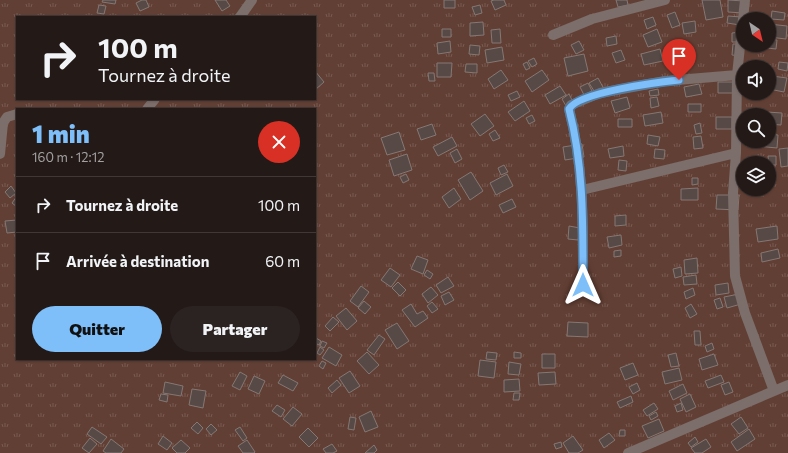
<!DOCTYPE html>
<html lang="fr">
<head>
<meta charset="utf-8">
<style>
  body { margin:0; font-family:Commissioner,sans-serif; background:#2b2321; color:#f1f3f6; height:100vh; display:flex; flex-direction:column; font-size:15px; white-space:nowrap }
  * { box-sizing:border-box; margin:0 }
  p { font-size:13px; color:#a3a1a2 }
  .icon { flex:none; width:22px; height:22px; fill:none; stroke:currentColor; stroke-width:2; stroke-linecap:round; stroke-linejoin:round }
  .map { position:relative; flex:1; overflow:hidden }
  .drawer { position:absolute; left:16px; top:108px; width:300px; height:252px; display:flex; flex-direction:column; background:#231a18; border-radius:0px; box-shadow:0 1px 3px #0004,0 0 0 1px #403837 }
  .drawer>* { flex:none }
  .guide { position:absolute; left:16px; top:16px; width:300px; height:84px; border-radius:0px; box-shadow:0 1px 3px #0004,0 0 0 1px #403837; background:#231a18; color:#f1f3f6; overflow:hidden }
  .needle { width:26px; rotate:145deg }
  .controls { position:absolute; left:736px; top:12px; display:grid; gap:8px }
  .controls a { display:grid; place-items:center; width:40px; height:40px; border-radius:50%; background:#231a18; box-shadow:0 1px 3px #0004,0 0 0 1px #403837; font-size:20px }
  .pin { position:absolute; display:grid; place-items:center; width:34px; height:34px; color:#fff; margin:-41px -17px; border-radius:50% 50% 50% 0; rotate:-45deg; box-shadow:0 0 4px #0007 }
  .pin .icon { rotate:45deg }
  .me { position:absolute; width:44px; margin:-22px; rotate:0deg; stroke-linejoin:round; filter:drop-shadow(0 0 3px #0008) }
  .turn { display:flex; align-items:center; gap:14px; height:84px; padding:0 16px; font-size:18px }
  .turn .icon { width:52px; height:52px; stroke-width:2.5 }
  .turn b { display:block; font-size:28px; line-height:34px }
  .round { display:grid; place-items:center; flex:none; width:42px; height:42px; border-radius:21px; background:#2b2321 }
  .headline { display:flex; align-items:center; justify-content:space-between; height:68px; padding:0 16px }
  h1 { font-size:24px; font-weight:800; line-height:30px; color:#7ebef9 }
  .action { display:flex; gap:8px; margin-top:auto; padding:8px 16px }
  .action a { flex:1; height:46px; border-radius:24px; background:#7ebef9; color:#111; font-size:16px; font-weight:800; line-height:46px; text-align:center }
  .action a+a { background:#2b2321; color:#f1f3f6 }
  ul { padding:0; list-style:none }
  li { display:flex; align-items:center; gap:12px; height:56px; padding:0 16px; border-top:1px solid #403837 }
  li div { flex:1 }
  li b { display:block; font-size:15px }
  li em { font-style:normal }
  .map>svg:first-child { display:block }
  .park { fill:url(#park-tufts); fill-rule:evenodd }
  .building { fill:#574a46; stroke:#857773 }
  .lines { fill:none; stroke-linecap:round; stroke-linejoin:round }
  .street { stroke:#7c6e6a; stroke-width:10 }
  .route-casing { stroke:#527ca2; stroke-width:10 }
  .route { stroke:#7ebef9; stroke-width:7 }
</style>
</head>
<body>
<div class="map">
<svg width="788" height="453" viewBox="0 0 788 453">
  <defs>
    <pattern id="park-tufts" width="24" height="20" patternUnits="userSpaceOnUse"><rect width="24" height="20" fill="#623f34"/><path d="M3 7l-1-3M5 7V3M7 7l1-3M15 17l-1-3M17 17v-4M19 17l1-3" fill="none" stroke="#785a51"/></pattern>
  </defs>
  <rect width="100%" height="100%" fill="#2f2320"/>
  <path class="park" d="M0 0H788V453H0ZM17 17H315V99H17ZM743 19H769V45H743ZM743 67H769V93H743ZM17 109H315V359H17ZM743 115H769V141H743ZM743 163H769V189H743Z"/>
  <path class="building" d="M103 0H116L115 4 102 2Z
    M142 0H146L149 7 140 11 136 3Z
    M215 0H226L230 6 222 11Z
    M444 0H455V8H444Z
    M494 0H504L506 5 495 10 491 1Z
    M616 0H627L628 5 618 7Z
    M702 0H720L723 17 706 20Z
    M728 0 744 1 743 13 728 12Z
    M99 5 106 6 104 14 97 13Z
    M480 5 482 13 475 15 472 7Z
    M772 11 785 13 784 20 771 19Z
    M675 12 680 25 672 28 667 15Z
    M728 16 741 17 740 25 727 23Z
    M653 17 656 25 647 29 644 20Z
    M695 21 696 32 684 34 682 23Z
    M483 22 484 35 470 36V23Z
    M769 24 787 26 786 39 769 37Z
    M442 29H451V37H442Z
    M500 29 501 43H492L491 30Z
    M657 29 662 42 648 47 643 35Z
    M740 32V42H732V33Z
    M616 36 617 44 607 46 606 38Z
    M769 39 777 40 776 49 767 48Z
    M450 41 451 52 438 54 437 43Z
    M579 41 584 50 576 54 571 45Z
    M733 44H741L740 56 732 55Z
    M470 45 480 46 479 55 469 54Z
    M502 47 504 60 487 63 485 50Z
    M660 49 663 61 644 65 641 54Z
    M621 50 625 60 616 63 612 53Z
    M584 54 588 71 568 76 564 58Z
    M534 58 537 64 532 67 528 61Z
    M527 62 530 68 526 70 523 64Z
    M779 62 788 63 787 71 778 69Z
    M437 63H452L451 77H437Z
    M466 64H477V73L465 72Z
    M501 70 508 80 494 89 488 79Z
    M542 70 549 80 532 92 525 81Z
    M315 71 324 82 315 90Z
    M428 73H434L435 81H429Z
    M772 76 787 78 784 92 769 89Z
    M598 78 604 89 596 94 589 83Z
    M718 82H733L734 93H718Z
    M588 83 592 91 584 95 580 87Z
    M699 84 702 94 686 97 684 87Z
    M560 86 566 95 550 104 545 95Z
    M658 89 659 95 650 96 649 91Z
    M517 91 520 97 511 101 508 95Z
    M569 94 573 102 566 106 562 99Z
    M627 97 630 108 615 113 611 101Z
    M657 97 659 106 651 108 650 98Z
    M524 101 530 111 515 121 508 112Z
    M688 104H701V112H688Z
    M661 112 663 123 645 126 643 115Z
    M767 112 782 113 781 125 769 124V115H766Z
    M485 114 494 126 480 136 471 124Z
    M532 115 535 121 529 124 526 118Z
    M716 117H732V129H716Z
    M618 119H632V127H618Z
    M700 123 702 133 696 134 694 125Z
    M432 124 436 135 421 140 417 129Z
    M495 130 500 138 493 141 489 134Z
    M399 132 405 150 387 155 381 138Z
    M769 134 778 135 777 148 756 146 757 141H769Z
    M648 135 660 137 658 146 647 144Z
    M701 136 703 148 694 149 693 137Z
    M452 137 457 146 438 156 433 147Z
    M582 144 584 157 565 160 563 147Z
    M623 146 624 156 610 158 608 149Z
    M788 148V166L781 167 779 149Z
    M457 149 462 159 455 163 450 153Z
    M655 149 665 150 664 159 654 158Z
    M407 154 412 170 394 176 389 160Z
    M768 156H776V165H769Z
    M619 160 627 161 626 171 618 170Z
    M504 165 508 172 501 175 498 168Z
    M471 172 483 191 470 200 458 180Z
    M406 174 409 180 403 183 400 177Z
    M507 174 513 186 496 195 490 183Z
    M692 178H698V184L692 185Z
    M11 186 16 193 10 198 5 192Z
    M454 188 461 199 449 208 442 197Z
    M698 188V200H681V189Z
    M717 195H739L738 210 716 209Z
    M17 196V207L12 203Z
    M512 199 516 207 503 213 499 205Z
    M626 215V225L615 226V216Z
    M17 220V232L7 233 5 221Z
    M569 226 580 228 578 240 568 239Z
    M777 226 778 239 758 242 756 229Z
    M621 235 622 245 609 248 607 237Z
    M778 249 780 258 762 262 761 253Z
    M621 250V256L614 257V251Z
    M417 256 428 260 423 274 411 269Z
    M697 258 698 273 685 274 684 260Z
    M681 267 682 276 675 278 673 269Z
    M390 268 400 275 391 287 381 280Z
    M427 270 433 274 430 279 424 275Z
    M696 275 697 284 684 285 683 277Z
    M448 277 454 286 441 293 436 285Z
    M398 282 406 290 400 296 392 288Z
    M728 283 729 293 716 295 715 285Z
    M361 286 369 292 358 307 350 301Z
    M431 287 438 295 428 303 422 294Z
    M693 288 695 295 686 299 684 292Z
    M449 292 454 300 445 305 441 296Z
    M739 294 741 304 727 308 724 297Z
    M720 298 723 307 717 309 714 300Z
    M364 301 371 307 365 314 358 308Z
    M432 302 438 309 432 313 427 306Z
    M411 304 417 314 423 311 428 318 415 327 402 310Z
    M691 304 697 314 690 318 685 308Z
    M346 308 357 321 347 330 336 316Z
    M333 317 339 322 330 331 325 326Z
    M568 322 588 323V337L567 336Z
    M397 323 409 341 397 349 385 330Z
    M694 331H700L701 345H695Z
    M379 335 385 339 374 355 367 350Z
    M316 338 321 341 319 345 315 343Z
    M322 341 327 343 324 348 320 346Z
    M712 343 714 349 707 352 705 346Z
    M320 347 324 350 320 355 317 353Z
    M329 347 342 355 336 366 322 358Z
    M367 352 379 365 369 374 357 361Z
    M487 352 497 353 496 360 486 359Z
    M514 352 521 353V358H514Z
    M676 353 679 366 671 367 668 355Z
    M542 354H555V368H542Z
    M714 354 718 365 702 370 699 359Z
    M480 360 496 362 494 378 478 376Z
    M322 361 326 363 323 369 319 366Z
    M509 362 521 364 519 375 508 374Z
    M633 363 638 375 625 380 620 368Z
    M679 368 682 380 665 384 662 372Z
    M350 371 360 386 349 393 339 378Z
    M240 372 247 376 240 390 232 386Z
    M555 372 556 384 539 385 538 373Z
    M283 375 298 383 293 391 278 383Z
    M721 375 724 382 708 388 705 381Z
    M254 376 265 381 259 394 248 389Z
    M519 379 520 391 504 392V380Z
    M337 380 341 385 332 393 328 388Z
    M165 382 183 386 181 396 163 393Z
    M729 382 733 392 725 395 721 385Z
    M637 383 640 390 633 394 629 387Z
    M683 384 687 393 673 400 669 391Z
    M192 389 206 391 203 408 189 405Z
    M514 393H520L519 400H513Z
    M161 394 168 395 167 402 159 400Z
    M690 394 696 407 686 412 680 399Z
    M631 396 633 402 620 408 617 402Z
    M654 403 658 409 647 416 643 410Z
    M681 403 683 410 677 412 675 406Z
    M277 405 285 410 281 417 272 411Z
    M293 407 302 414 292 426 283 419Z
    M371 411 378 427 365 432 359 417Z
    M656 412 658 416 651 420 649 416Z
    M350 417 356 418 354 430 348 429Z
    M741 417 748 428 739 434 731 424Z
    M659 419 664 431 648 438 642 426Z
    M197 422 203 428 198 434 191 428Z
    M211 424 217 430 211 435 206 429Z
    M92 427 107 437 101 444 87 434Z
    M240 427 247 438 243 441 235 430Z
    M308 428 318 438 309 447 299 437Z
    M749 429 755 439 737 451 731 442Z
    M620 430H625V436H619Z
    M609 433 615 440 604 448 599 440Z
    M163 436 172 443 167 450 158 444Z
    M573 436 583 450 578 453H569L563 443Z
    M695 437 698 442 691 447 688 443Z
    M90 438 97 444 89 453 82 448Z
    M111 439 124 449 121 453H106L103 451Z
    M706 439 711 447 702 453H695L691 448Z
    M181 440 190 448 185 453H177L172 448Z
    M247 440 255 452 254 453H243L238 446Z
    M561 442 562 447 556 449 554 444Z
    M332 444 337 451 333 453H326L323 449Z
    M374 445 377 450 374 453H365Z"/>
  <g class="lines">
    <path class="street" d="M745 0 737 75 736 153 733 193 735 276 745 313 774 391
      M240 17 252 0
      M553 35 592 19 665 0
      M147 109 155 99
      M0 154 3 123 7 117 17 114
      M582 190 736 153
      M583 285C583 225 584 167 569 109L571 105 600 93 665 81 737 75
      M628 453 788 385"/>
  </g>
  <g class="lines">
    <defs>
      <path id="route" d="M583 285C583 225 584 167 569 109 578 92 660 82 679 80"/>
    </defs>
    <use href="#route" class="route-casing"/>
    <use href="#route" class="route"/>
  </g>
</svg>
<div class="controls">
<a><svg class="needle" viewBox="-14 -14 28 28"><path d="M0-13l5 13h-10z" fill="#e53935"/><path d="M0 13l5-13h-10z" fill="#a3a1a2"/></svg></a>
<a><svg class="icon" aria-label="sound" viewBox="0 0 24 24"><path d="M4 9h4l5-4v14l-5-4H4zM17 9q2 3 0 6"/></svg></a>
<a><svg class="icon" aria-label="search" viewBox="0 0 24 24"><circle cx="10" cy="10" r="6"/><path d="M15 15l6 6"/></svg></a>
<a><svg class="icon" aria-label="layers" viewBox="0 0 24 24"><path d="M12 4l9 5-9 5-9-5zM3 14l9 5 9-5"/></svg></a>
</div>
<div class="pin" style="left:679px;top:80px;background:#d93025"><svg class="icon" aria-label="arrive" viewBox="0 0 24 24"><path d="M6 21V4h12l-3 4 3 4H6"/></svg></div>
<svg class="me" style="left:583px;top:285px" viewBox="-20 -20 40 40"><path d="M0-17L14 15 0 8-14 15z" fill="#7ebef9" stroke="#fff" stroke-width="4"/></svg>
<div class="guide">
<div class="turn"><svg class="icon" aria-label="right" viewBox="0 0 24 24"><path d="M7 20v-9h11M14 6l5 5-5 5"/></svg><div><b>100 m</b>Tournez à droite</div></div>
</div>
<section class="drawer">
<div class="headline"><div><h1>1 min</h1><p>160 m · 12:12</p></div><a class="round" style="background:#d93025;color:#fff"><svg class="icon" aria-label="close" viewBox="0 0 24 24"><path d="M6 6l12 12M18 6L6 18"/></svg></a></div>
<ul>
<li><svg class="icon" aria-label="right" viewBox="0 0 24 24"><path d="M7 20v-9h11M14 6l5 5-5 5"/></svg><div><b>Tournez à droite</b></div><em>100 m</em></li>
<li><svg class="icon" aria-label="arrive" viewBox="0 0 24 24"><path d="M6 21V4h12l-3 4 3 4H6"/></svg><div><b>Arrivée à destination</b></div><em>60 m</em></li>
</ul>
<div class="action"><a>Quitter</a><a>Partager</a></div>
</section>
</div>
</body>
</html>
